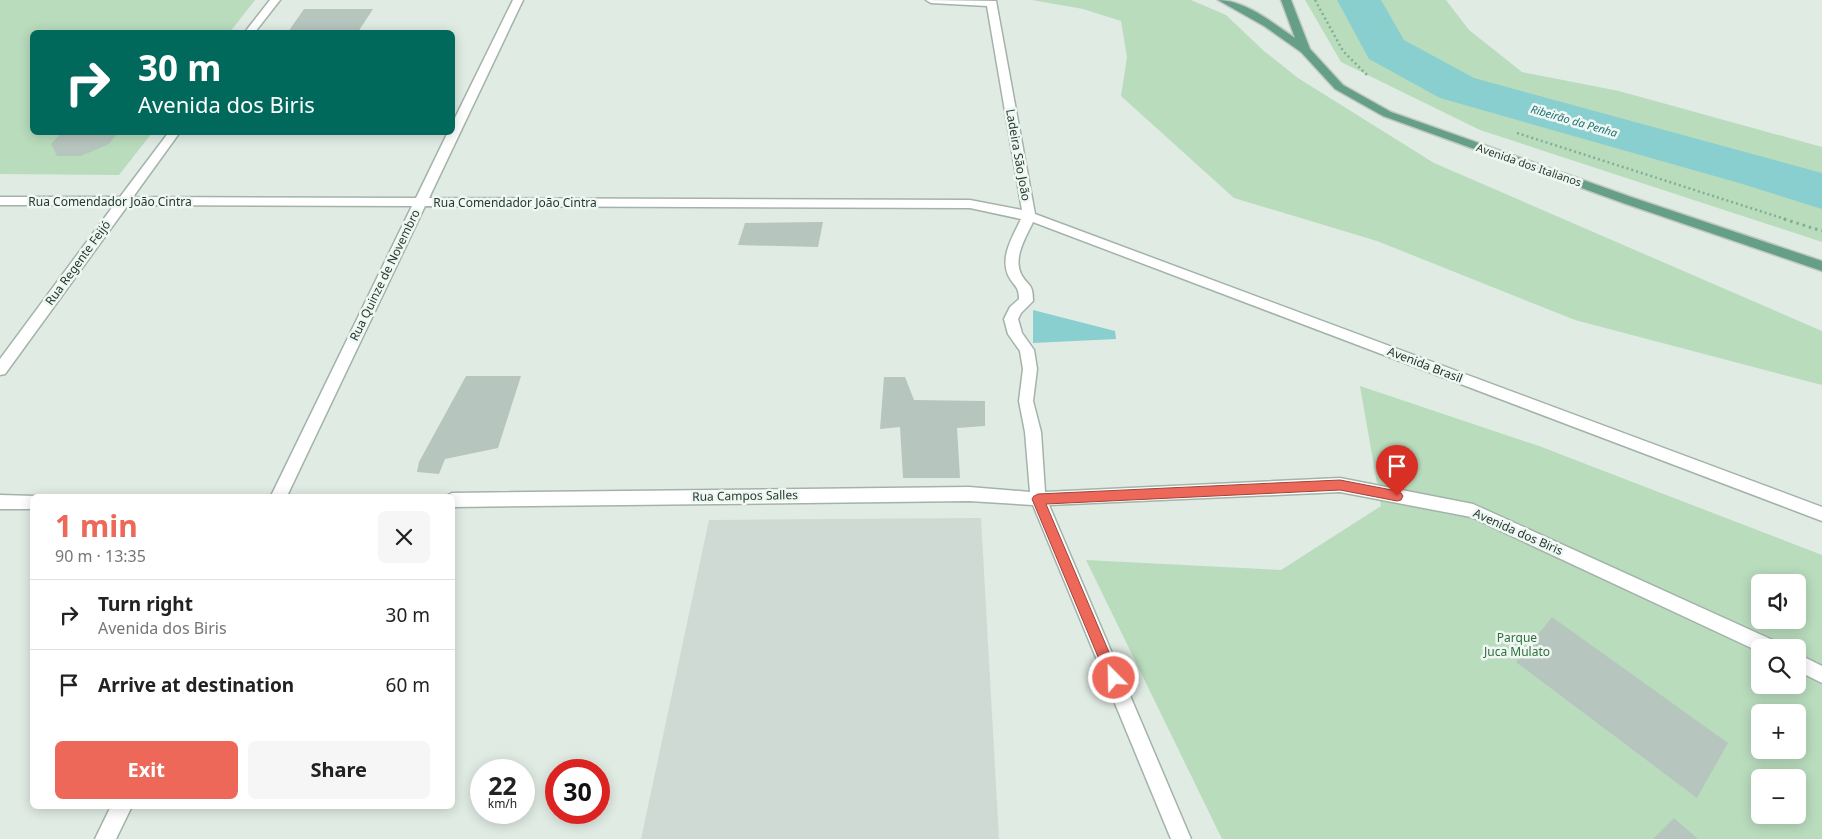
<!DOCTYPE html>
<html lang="en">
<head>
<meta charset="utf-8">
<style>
  body { margin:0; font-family:"Noto Sans",sans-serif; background:#f6f6f6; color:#222; height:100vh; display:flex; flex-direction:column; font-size:19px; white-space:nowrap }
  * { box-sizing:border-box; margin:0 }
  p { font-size:16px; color:#767676 }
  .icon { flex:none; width:28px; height:28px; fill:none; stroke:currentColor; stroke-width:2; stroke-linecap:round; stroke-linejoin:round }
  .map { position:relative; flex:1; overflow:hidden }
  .sheet { position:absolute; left:30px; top:494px; width:425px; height:315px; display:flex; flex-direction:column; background:#fff; border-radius:8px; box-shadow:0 2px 12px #0003 }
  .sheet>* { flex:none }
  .hud { position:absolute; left:30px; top:30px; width:425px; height:105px; border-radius:8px; box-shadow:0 2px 12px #0003; background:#00695c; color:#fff; overflow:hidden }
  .buttons { position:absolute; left:1751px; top:574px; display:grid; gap:10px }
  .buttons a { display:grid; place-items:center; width:55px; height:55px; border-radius:8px; background:#fff; box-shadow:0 2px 12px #0003; font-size:25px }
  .speed { position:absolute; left:470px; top:759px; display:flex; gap:10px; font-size:25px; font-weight:700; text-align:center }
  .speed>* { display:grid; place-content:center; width:65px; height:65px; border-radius:50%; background:#fff; box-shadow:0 2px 12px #0003; line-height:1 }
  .speed small { font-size:12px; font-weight:400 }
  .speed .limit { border:8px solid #d22; background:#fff; color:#111 }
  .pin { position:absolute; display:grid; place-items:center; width:42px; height:42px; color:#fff; margin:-51px -21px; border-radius:50% 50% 50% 0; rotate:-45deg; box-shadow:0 0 5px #0007 }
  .pin .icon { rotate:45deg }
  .me { position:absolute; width:55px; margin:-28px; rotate:337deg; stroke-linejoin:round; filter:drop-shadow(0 0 4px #0008) }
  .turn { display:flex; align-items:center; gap:18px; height:105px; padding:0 25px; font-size:22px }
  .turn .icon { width:65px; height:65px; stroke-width:2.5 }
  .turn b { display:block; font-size:35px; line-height:42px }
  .round { display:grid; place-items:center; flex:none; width:52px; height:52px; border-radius:8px; background:#f6f6f6 }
  .head { display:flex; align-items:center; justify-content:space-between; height:85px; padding:0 25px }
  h1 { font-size:30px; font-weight:700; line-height:38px; color:#ee685a }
  .primary-button { display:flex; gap:10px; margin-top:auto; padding:10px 25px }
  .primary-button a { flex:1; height:58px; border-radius:8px; background:#ee685a; color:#fff; font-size:20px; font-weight:700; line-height:58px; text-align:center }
  .primary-button a+a { background:#f6f6f6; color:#222 }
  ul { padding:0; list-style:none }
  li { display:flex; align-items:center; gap:15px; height:70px; padding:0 25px; border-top:1px solid #e0e0e0 }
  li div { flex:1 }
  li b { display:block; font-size:19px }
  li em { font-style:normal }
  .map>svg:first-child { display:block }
  .built { fill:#cedad3 }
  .green { fill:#b9dcbd; fill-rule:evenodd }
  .water { fill:#89cfcf }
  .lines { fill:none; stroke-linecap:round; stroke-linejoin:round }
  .river { fill:#89cfcf; fill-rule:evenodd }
  .building { fill:#b6c5bd }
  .minor-casing { stroke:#a3b3aa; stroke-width:3 }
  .major-casing { stroke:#c1c8c5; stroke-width:3 }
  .path-far1 { stroke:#81ae99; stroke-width:2.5; stroke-dasharray:2 3; stroke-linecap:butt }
  .path { stroke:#81ae99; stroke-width:3; stroke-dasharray:2.5 4; stroke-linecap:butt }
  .minor { fill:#fff; fill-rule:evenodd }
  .major { fill:#669f88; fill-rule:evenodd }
  .route { fill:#ee685a; stroke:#9b443a }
  .labels { text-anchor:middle; stroke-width:5; stroke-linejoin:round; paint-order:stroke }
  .far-water-label { font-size:11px; font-style:italic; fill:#1d7375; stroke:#f0f7f3 }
  .far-street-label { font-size:11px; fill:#213b30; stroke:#f0f7f3 }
  .street-label { font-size:12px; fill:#213b30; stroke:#f0f7f3 }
  .park-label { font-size:12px; fill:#2d703d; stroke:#f0f7f3 }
</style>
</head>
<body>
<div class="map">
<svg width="1822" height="839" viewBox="0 0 1822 839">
  <rect width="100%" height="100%" fill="#e0ebe4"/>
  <path class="built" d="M981 518 999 839H641L709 520Z"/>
  <path class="green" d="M0 0H255L230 32H32V132L152 133 119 175 0 174Z
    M1032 0H1191L1226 15 1264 51 1298 78 1434 163 1822 331V385L1575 320 1377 241 1234 198 1121 96 1127 57 1121 21 1083 9Z
    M1305 0H1446L1469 30 1522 72 1619 91 1822 147V242L1480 130 1341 62Z
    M1360 386 1539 446 1822 555V839H1222L1086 560 1281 570 1381 506ZM1760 582H1798V620H1760ZM1760 648H1798V685H1760ZM1760 712H1798V750H1760ZM1760 778H1798V815H1760Z"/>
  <path class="water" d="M1033 310 1115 331 1116 339 1033 343Z"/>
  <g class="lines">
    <path class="river" d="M1337 0H1381L1404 40 1474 78 1822 173V209L1739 183 1440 98 1369 59Z"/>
  </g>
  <path class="building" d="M304 9H373L358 32H288Z
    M62 132H118L109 144 81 156H57L51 144Z
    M823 222 818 247 738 245 745 223Z
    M466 376H521L498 448 445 459 439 474 417 472 419 462Z
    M884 377H905L914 400 985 401V426L957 428 960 478H903L900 427 880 429Z
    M1552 617 1728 743 1697 798 1516 662Z
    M1674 818 1698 839H1653Z"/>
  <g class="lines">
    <defs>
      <path id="minor" d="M270 0H280L255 32H245Z
        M513 0H523L429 198 970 200 1022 210 987 6 931 3 926 0 996 1 1035 214 1822 507V521L1033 222C1026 237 1013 257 1021 274 1028 287 1033 282 1033 301L1021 313 1018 319 1022 333 1034 350 1037 369 1033 401 1041 432 1045 492 1340 478 1473 504 1777 642 1780 648H1760V652L1471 517 1340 492 1049 505 1191 839H1171L1033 505 969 501 452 507V496H446L452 493 969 487 1030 492 1025 432 1019 401 1023 369 1020 351 1008 334 1004 319 1010 307 1019 299C1019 285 1013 286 1008 275 1000 256 1013 236 1021 219L970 208 425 206 287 496H271L412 206 128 205 5 374 0 375V359L114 205H0V197H120L169 132H180L133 197 416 198 448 132H452V124Z
        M0 495 35 496H32V509H0Z
        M1798 654 1822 666V683L1798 671Z
        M111 806H132L116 839H95Z"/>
      <path id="major" d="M1218 0C1245 0 1273 23 1295 38L1281 0H1291L1310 49 1343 85 1391 112 1631 197 1822 261V271L1623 203 1383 116 1335 89 1301 52 1264 26Z"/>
    </defs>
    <use href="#minor" class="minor-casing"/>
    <use href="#major" class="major-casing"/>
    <path class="path-far1" d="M1315 0 1343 51 1367 75
      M1517 133 1788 220"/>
    <path class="path" d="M1784 219 1822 231"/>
    <use href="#minor" class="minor"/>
    <use href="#major" class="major"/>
  </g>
  <path class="route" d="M1340 480 1397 491 1401 493 1403 496 1401 500 1397 501 1340 490 1046 504 1120 678 1118 683 1114 685 1109 683 1032 499 1034 496 1038 494Z"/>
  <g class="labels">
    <g class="far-water-label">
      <text transform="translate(1574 121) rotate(16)" y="4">Ribeirão da Penha</text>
    </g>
    <g class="far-street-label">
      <text transform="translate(1529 165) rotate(19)" y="4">Avenida dos Italianos</text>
    </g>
    <g class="street-label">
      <text transform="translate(1018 155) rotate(80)" y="4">Ladeira São João</text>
      <text x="110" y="206">Rua Comendador João Cintra</text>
      <text x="515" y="207">Rua Comendador João Cintra</text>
      <text transform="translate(78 263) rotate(-54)" y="4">Rua Regente Feijó</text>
      <text transform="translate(385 275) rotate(-64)" y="4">Rua Quinze de Novembro</text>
      <text transform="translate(1425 365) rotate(21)" y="4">Avenida Brasil</text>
      <text transform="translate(745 496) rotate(-1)" y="4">Rua Campos Salles</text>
      <text transform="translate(1518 532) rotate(24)" y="4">Avenida dos Biris</text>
    </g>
    <g class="park-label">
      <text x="1517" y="642">Parque<tspan x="1517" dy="14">Juca Mulato</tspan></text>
    </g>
  </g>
</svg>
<div class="buttons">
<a><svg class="icon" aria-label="sound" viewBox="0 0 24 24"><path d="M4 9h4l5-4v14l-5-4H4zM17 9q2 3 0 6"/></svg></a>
<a><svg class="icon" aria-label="search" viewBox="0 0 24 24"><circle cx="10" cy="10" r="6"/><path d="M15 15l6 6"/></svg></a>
<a>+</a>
<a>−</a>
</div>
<div class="speed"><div>22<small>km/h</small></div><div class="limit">30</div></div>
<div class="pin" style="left:1397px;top:496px;background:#d93025"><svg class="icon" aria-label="arrive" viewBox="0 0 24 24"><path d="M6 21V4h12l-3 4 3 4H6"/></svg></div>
<svg class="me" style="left:1114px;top:678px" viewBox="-20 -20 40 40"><circle r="17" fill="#ee685a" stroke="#fff" stroke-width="3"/><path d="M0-11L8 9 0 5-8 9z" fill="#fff"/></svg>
<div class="hud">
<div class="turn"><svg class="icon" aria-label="right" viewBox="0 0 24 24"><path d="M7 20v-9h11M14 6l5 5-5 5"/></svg><div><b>30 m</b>Avenida dos Biris</div></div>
</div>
<section class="sheet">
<div class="head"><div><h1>1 min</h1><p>90 m · 13:35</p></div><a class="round"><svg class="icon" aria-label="close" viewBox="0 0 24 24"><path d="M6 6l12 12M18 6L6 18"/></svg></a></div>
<ul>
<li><svg class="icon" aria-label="right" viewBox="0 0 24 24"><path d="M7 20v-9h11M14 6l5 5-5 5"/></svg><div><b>Turn right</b><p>Avenida dos Biris</p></div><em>30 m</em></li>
<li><svg class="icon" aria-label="arrive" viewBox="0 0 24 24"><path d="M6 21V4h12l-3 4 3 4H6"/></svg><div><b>Arrive at destination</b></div><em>60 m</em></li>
</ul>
<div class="primary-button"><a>Exit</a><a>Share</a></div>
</section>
</div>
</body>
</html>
